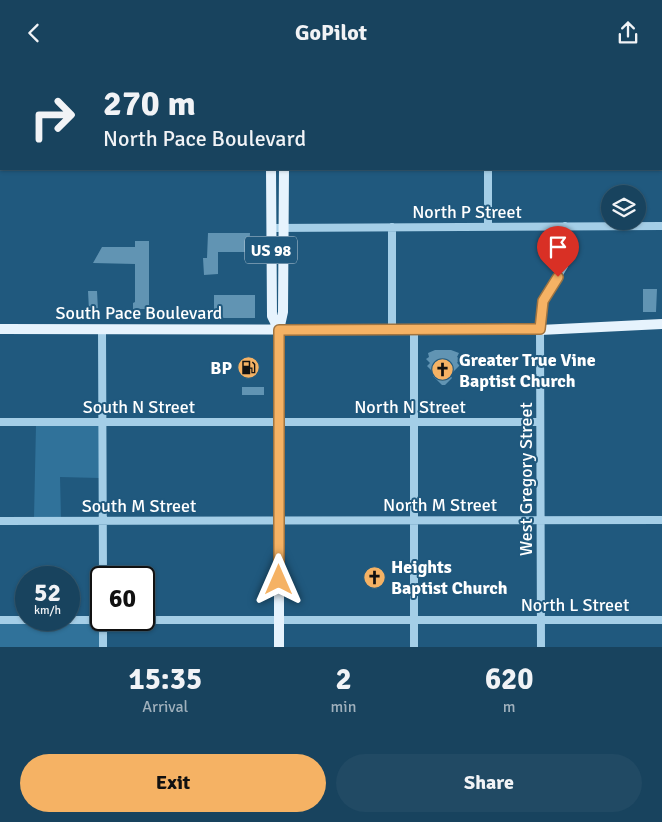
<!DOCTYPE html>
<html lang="en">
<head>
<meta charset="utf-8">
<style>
  body { margin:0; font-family:Signika,sans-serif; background:#214a64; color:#f1f3f6; height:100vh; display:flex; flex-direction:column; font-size:19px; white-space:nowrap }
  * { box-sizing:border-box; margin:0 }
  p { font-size:16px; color:#9fb0bc }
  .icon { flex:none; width:28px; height:28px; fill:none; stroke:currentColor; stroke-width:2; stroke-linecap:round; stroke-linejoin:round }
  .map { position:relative; height:582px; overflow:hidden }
  .panel { display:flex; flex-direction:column; background:#18435e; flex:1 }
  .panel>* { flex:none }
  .guide { position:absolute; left:0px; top:0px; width:662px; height:105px; box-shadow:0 1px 4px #0004,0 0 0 1px #365c73; background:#18435e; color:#f1f3f6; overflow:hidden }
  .tools { position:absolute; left:601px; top:120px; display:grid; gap:10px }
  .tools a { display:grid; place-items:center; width:45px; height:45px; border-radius:50%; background:#18435e; box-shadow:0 1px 4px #0004,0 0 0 1px #365c73; font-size:25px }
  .speed { position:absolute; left:15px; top:501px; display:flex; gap:10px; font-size:25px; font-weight:700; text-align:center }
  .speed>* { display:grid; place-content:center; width:65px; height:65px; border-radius:50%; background:#18435e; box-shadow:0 1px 4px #0004,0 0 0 1px #365c73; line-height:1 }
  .speed small { font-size:12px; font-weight:400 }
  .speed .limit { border:2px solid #111; border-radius:8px; background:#fff; color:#111 }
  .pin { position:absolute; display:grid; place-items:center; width:42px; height:42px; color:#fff; margin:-51px -21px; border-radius:50% 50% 50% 0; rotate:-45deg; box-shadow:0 0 5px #0007 }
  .pin .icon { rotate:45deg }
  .me { position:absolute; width:55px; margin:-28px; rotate:0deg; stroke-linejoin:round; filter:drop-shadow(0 0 4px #0008) }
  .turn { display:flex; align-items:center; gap:18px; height:105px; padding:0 20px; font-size:22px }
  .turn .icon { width:65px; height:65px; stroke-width:2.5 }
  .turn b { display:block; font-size:35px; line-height:42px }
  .eta { display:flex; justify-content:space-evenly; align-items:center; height:85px; text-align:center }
  .eta b { font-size:30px; font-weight:700; line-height:35px }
  .primary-button { display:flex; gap:10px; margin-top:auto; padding:10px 20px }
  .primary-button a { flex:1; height:58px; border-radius:30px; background:#f5b264; color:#111; font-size:20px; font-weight:700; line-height:58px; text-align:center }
  .primary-button a+a { background:#214a64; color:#f1f3f6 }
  header { display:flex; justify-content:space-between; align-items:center; height:65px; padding:0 20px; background:#18435e; font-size:22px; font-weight:700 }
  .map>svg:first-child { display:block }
  .green { fill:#30729a }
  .building { fill:#6194b3 }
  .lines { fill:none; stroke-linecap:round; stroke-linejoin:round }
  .minor { stroke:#a4cee7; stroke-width:8 }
  .major { stroke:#e6f3fd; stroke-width:10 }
  .rail { stroke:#fff; stroke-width:2; stroke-dasharray:9 4; stroke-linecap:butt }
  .route-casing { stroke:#9f7441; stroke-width:12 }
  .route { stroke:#f5b264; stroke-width:9 }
  .labels { text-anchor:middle; stroke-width:4; stroke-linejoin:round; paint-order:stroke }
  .shield { fill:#20597e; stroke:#bccdd8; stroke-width:1 }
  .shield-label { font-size:16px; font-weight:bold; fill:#fff }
  .street-label { font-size:18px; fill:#fff; stroke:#20597e }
  .poi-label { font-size:18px; font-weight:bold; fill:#fff; stroke:#20597e; text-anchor:start }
</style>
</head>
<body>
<header><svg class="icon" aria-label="back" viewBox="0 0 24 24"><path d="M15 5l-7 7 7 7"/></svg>GoPilot<svg class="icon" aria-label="share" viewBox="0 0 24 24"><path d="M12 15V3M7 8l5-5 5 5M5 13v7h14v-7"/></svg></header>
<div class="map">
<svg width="662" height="582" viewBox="0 0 662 582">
  <rect width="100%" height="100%" fill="#20597e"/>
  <path class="green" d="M36 360H99V413L60 412 61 453H34Z
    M99 558V582H0V559Z"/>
  <path class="building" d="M208 168H250L249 187H218V209L204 210 203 193H207Z
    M135 176H149V244H133V238L135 237V199L93 198 102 182H135Z
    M643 224H657L656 247H643Z
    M88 226H97L98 245H89Z
    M214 230H255V253H214Z
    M435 285H451L459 288 457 292 460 294 457 298 460 300 450 310 452 313 445 320H442L433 311 435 309 427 301 430 298 426 294 429 292 428 288Z
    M242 322H264V330H242Z"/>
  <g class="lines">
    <path class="minor" d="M455 1V0
      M488 104V161
      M392 162V264
      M271 163 662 161
      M102 265 103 512
      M0 357H540
      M0 456 662 455
      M0 555H26
      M69 555H101
      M103 555V582
      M144 555H662
      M414 582V264
      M541 582 540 265 543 235 564 201 565 161"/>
    <path class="major" d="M271 1V0
      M284 1V0
      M271 104 272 251 279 265
      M0 264 540 265 662 259
      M279 582V265L283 247 284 104"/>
    <path class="rail" d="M27 1 31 0
      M98 1 99 0
      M0 17 1 16
      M0 89 1 88"/>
  </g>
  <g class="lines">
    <defs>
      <path id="route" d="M279 515V265L540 264 543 236 558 212"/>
    </defs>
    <use href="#route" class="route-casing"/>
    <use href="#route" class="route"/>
  </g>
  <defs>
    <symbol id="fuel-disc" viewBox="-11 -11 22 22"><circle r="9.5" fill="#f5b264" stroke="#20597e"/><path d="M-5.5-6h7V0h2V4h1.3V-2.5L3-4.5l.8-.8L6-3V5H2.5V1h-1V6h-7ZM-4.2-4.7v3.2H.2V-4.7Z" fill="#111"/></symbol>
    <symbol id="church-disc" viewBox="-11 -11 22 22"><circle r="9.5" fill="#f5b264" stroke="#20597e"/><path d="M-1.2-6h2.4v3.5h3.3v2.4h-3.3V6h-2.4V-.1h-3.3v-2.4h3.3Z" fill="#111"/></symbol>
  </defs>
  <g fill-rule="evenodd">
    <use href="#fuel-disc" x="236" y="290" width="25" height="25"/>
    <use href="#church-disc" x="430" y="292" width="25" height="25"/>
    <use href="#church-disc" x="362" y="500" width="25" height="25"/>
  </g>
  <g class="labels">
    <rect class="shield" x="245" y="171.5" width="52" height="27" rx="4"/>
    <g class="shield-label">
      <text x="271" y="191">US 98</text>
    </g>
    <g class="street-label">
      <text x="467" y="153">North P Street</text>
      <text x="139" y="254">South Pace Boulevard</text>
      <text x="139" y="348">South N Street</text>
      <text x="410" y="348">North N Street</text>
      <text transform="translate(526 414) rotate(-90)" y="6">West Gregory Street</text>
      <text x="440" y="446">North M Street</text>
      <text x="139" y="447">South M Street</text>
      <text x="575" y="546">North L Street</text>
    </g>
    <g class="poi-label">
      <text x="459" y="301">Greater True Vine<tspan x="459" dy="21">Baptist Church</tspan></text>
      <text x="232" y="309" text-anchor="end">BP</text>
      <text x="391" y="508">Heights<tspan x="391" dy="21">Baptist Church</tspan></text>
    </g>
  </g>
</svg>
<div class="tools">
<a><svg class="icon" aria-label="layers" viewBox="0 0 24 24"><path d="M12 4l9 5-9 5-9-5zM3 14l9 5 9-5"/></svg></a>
</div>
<div class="speed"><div>52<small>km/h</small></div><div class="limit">60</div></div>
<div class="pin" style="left:558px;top:212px;background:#d93025"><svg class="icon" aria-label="arrive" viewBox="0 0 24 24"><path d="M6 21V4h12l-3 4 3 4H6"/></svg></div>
<svg class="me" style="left:279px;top:515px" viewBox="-20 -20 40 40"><path d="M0-17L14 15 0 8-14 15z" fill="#f5b264" stroke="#fff" stroke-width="4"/></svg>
<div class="guide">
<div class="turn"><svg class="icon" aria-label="right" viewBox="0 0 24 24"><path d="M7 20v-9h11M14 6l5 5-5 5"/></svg><div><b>270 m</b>North Pace Boulevard</div></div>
</div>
</div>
<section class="panel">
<div class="eta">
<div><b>15:35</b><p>Arrival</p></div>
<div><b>2</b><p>min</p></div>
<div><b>620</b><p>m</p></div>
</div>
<div class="primary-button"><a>Exit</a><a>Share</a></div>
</section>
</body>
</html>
